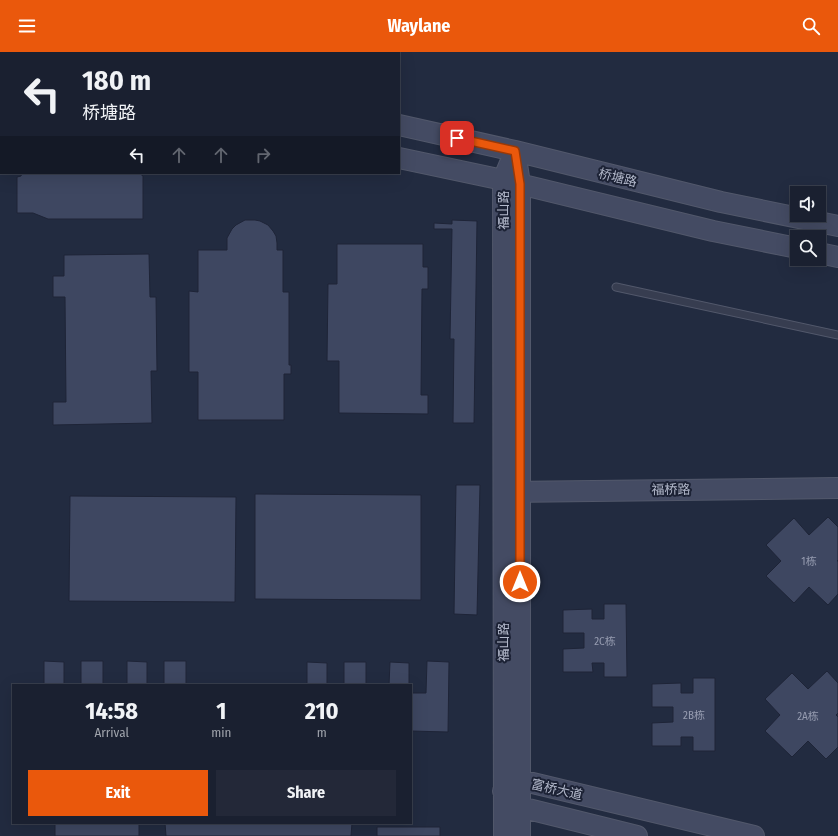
<!DOCTYPE html>
<html lang="en">
<head>
<meta charset="utf-8">
<style>
  body { margin:0; font-family:"Fira Sans Condensed","Noto Sans SC",sans-serif; background:#232838; color:#f1f3f6; height:100vh; display:flex; flex-direction:column; font-size:15px; white-space:nowrap }
  * { box-sizing:border-box; margin:0 }
  p { font-size:13px; color:#9fa3ab }
  .icon { flex:none; width:22px; height:22px; fill:none; stroke:currentColor; stroke-width:2; stroke-linecap:round; stroke-linejoin:round }
  .map { position:relative; flex:1; overflow:hidden }
  .drawer { position:absolute; left:12px; top:632px; width:400px; height:140px; display:flex; flex-direction:column; background:#1a2030; border-radius:0px; box-shadow:0 4px 16px #0002,0 0 0 1px #383e4c }
  .drawer>* { flex:none }
  .banner { position:absolute; left:0px; top:0px; width:400px; height:122px; box-shadow:0 4px 16px #0002,0 0 0 1px #383e4c; background:#1a2030; color:#f1f3f6; overflow:hidden }
  .tools { position:absolute; left:790px; top:134px; display:grid; gap:8px }
  .tools a { display:grid; place-items:center; width:36px; height:36px; border-radius:0px; background:#1a2030; box-shadow:0 4px 16px #0002,0 0 0 1px #383e4c; font-size:20px }
  .pin { position:absolute; display:grid; place-items:center; width:34px; height:34px; color:#fff; margin:-17px; border-radius:8px; box-shadow:0 2px 6px #0006 }
  .me { position:absolute; width:44px; margin:-22px; rotate:0deg; stroke-linejoin:round; filter:drop-shadow(0 0 3px #0008) }
  .turn { display:flex; align-items:center; gap:14px; height:84px; padding:0 16px; font-size:18px }
  .turn .icon { width:52px; height:52px; stroke-width:2.5 }
  .turn b { display:block; font-size:28px; line-height:34px }
  .lanes { display:flex; align-items:center; height:38px; padding:0 16px; background:#0003; justify-content:center; gap:20px; direction:ltr }
  .lanes .off { opacity:.35 }
  .eta { display:flex; justify-content:space-evenly; align-items:center; height:68px; text-align:center }
  .eta b { font-size:24px; font-weight:700; line-height:28px }
  .primary-button { display:flex; gap:8px; margin-top:auto; padding:8px 16px }
  .primary-button a { flex:1; height:46px; border-radius:0px; background:#ea580c; color:#fff; font-size:16px; font-weight:700; line-height:46px; text-align:center }
  .primary-button a+a { background:#232838; color:#f1f3f6 }
  header { display:flex; justify-content:space-between; align-items:center; height:52px; padding:0 16px; background:#ea580c; color:#fff; font-size:18px; font-weight:700 }
  .map>svg:first-child { display:block }
  .building { fill:#3e4761; stroke:#1e2437 }
  .lines { fill:none; stroke-linecap:round; stroke-linejoin:round }
  .lane-casing { stroke:#52586b; stroke-width:9 }
  .secondary-casing { stroke:#52586b; stroke-width:22 }
  .lane { stroke:#373d50; stroke-width:7 }
  .secondary { stroke:#444b63; stroke-width:20 }
  .route-casing { stroke:#983908; stroke-width:10 }
  .route { stroke:#ea580c; stroke-width:7 }
  .labels { text-anchor:middle; stroke-width:4; stroke-linejoin:round; paint-order:stroke }
  .number-label { font-size:11px; fill:#969cb0 }
  .street-label { font-size:13px; fill:#b3b9cb; stroke:#1c2235 }
</style>
</head>
<body>
<header><svg class="icon" aria-label="menu" viewBox="0 0 24 24"><path d="M4 6h16M4 12h16M4 18h16"/></svg>Waylane<svg class="icon" aria-label="search" viewBox="0 0 24 24"><circle cx="10" cy="10" r="6"/><path d="M15 15l6 6"/></svg></header>
<div class="map">
<svg width="838" height="784" viewBox="0 0 838 784">
  <rect width="100%" height="100%" fill="#222b40"/>
  <path class="building" d="M22 121H139L143 124V167H48L33 161H17V125L21 124Z
    M245 168H255L260 169 268 173 273 179 276 184 277 191V198H283V240H289V313H291V322H284V368H198V320H189V239L198 240V198H227V186L232 177 236 173Z
    M452 168 477 169 474 371H453L454 287H450L452 177H434V171L452 172Z
    M337 192H423V215H428V237H422L421 343H428V362L339 361V309H327L328 232H337Z
    M149 202 150 245H156L157 319H151L152 371 53 373V350H66L65 245H53V224H64V203Z
    M456 433H480L477 563 454 562Z
    M255 442 421 443V548L255 547Z
    M70 444 236 445 235 550 69 549Z
    M828 465 838 475V508L837 509H838V542L828 553 809 535 794 551 766 524 781 509 766 493 794 466 809 483Z
    M604 552H626L627 625H604V611H592L593 620H563V597L584 596V581H563V558L592 557V567H604Z
    M44 609 64 610V633H44Z
    M81 609H103V633H81Z
    M127 609 147 610V633H127Z
    M164 609H186V633H164Z
    M427 609 449 610 448 680 411 679V641H426Z
    M307 610 327 611V633H307Z
    M344 610H366V633H344Z
    M390 610 409 611V633H389Z
    M827 619 838 631V661L836 663 838 665V695L826 707 808 689 792 705 765 679 780 663 765 647 792 621 808 637Z
    M693 626H715V699H693V685H681V694H652V671L673 670V655H652V632L681 631V641H693Z
    M55 771H139V784H55Z
    M165 771H352L351 784H166Z
    M377 775H440V784H377Z"/>
  <g class="lines">
    <defs>
      <path id="lane" d="M616 235 838 283"/>
      <path id="secondary" d="M45 0 50 1
        M0 24H1
        M399 73 515 99 721 150 838 174
        M515 99 520 132V784
        M399 106 503 128 713 179 797 196
        M819 201 838 205
        M506 440 838 436
        M504 784 503 128 515 99
        M637 784 520 755 503 739 520 728 754 784"/>
    </defs>
    <use href="#lane" class="lane-casing"/>
    <use href="#secondary" class="secondary-casing"/>
    <use href="#lane" class="lane"/>
    <use href="#secondary" class="secondary"/>
  </g>
  <g class="lines">
    <defs>
      <path id="route" d="M457 86 515 99 520 132V530"/>
    </defs>
    <use href="#route" class="route-casing"/>
    <use href="#route" class="route"/>
  </g>
  <g class="labels">
    <g class="number-label">
      <text x="809" y="513">1栋</text>
      <text x="605" y="593">2C栋</text>
      <text x="694" y="667">2B栋</text>
      <text x="808" y="668">2A栋</text>
    </g>
    <g class="street-label">
      <text transform="translate(618 125) rotate(14)" y="5">桥塘路</text>
      <text transform="translate(503 158) rotate(-90)" y="5">福山路</text>
      <text transform="translate(671 437) rotate(-1)" y="5">福桥路</text>
      <text transform="translate(503 590) rotate(-90)" y="5">福山路</text>
      <text transform="translate(557 737) rotate(13)" y="5">富桥大道</text>
    </g>
  </g>
</svg>
<div class="tools">
<a><svg class="icon" aria-label="sound" viewBox="0 0 24 24"><path d="M4 9h4l5-4v14l-5-4H4zM17 9q2 3 0 6"/></svg></a>
<a><svg class="icon" aria-label="search" viewBox="0 0 24 24"><circle cx="10" cy="10" r="6"/><path d="M15 15l6 6"/></svg></a>
</div>
<div class="pin" style="left:457px;top:86px;background:#d93025"><svg class="icon" aria-label="arrive" viewBox="0 0 24 24"><path d="M6 21V4h12l-3 4 3 4H6"/></svg></div>
<svg class="me" style="left:520px;top:530px" viewBox="-20 -20 40 40"><circle r="17" fill="#ea580c" stroke="#fff" stroke-width="3"/><path d="M0-11L8 9 0 5-8 9z" fill="#fff"/></svg>
<div class="banner">
<div class="turn"><svg class="icon" aria-label="left" viewBox="0 0 24 24"><path d="M17 20v-9H6M10 6l-5 5 5 5"/></svg><div><b>180 m</b>桥塘路</div></div>
<div class="lanes"><svg class="icon" aria-label="left" viewBox="0 0 24 24"><path d="M17 20v-9H6M10 6l-5 5 5 5"/></svg><svg class="icon off" aria-label="ahead" viewBox="0 0 24 24"><path d="M12 20V5M6 11l6-6 6 6"/></svg><svg class="icon off" aria-label="ahead" viewBox="0 0 24 24"><path d="M12 20V5M6 11l6-6 6 6"/></svg><svg class="icon off" aria-label="right" viewBox="0 0 24 24"><path d="M7 20v-9h11M14 6l5 5-5 5"/></svg></div>
</div>
<section class="drawer">
<div class="eta">
<div><b>14:58</b><p>Arrival</p></div>
<div><b>1</b><p>min</p></div>
<div><b>210</b><p>m</p></div>
</div>
<div class="primary-button"><a>Exit</a><a>Share</a></div>
</section>
</div>
</body>
</html>
